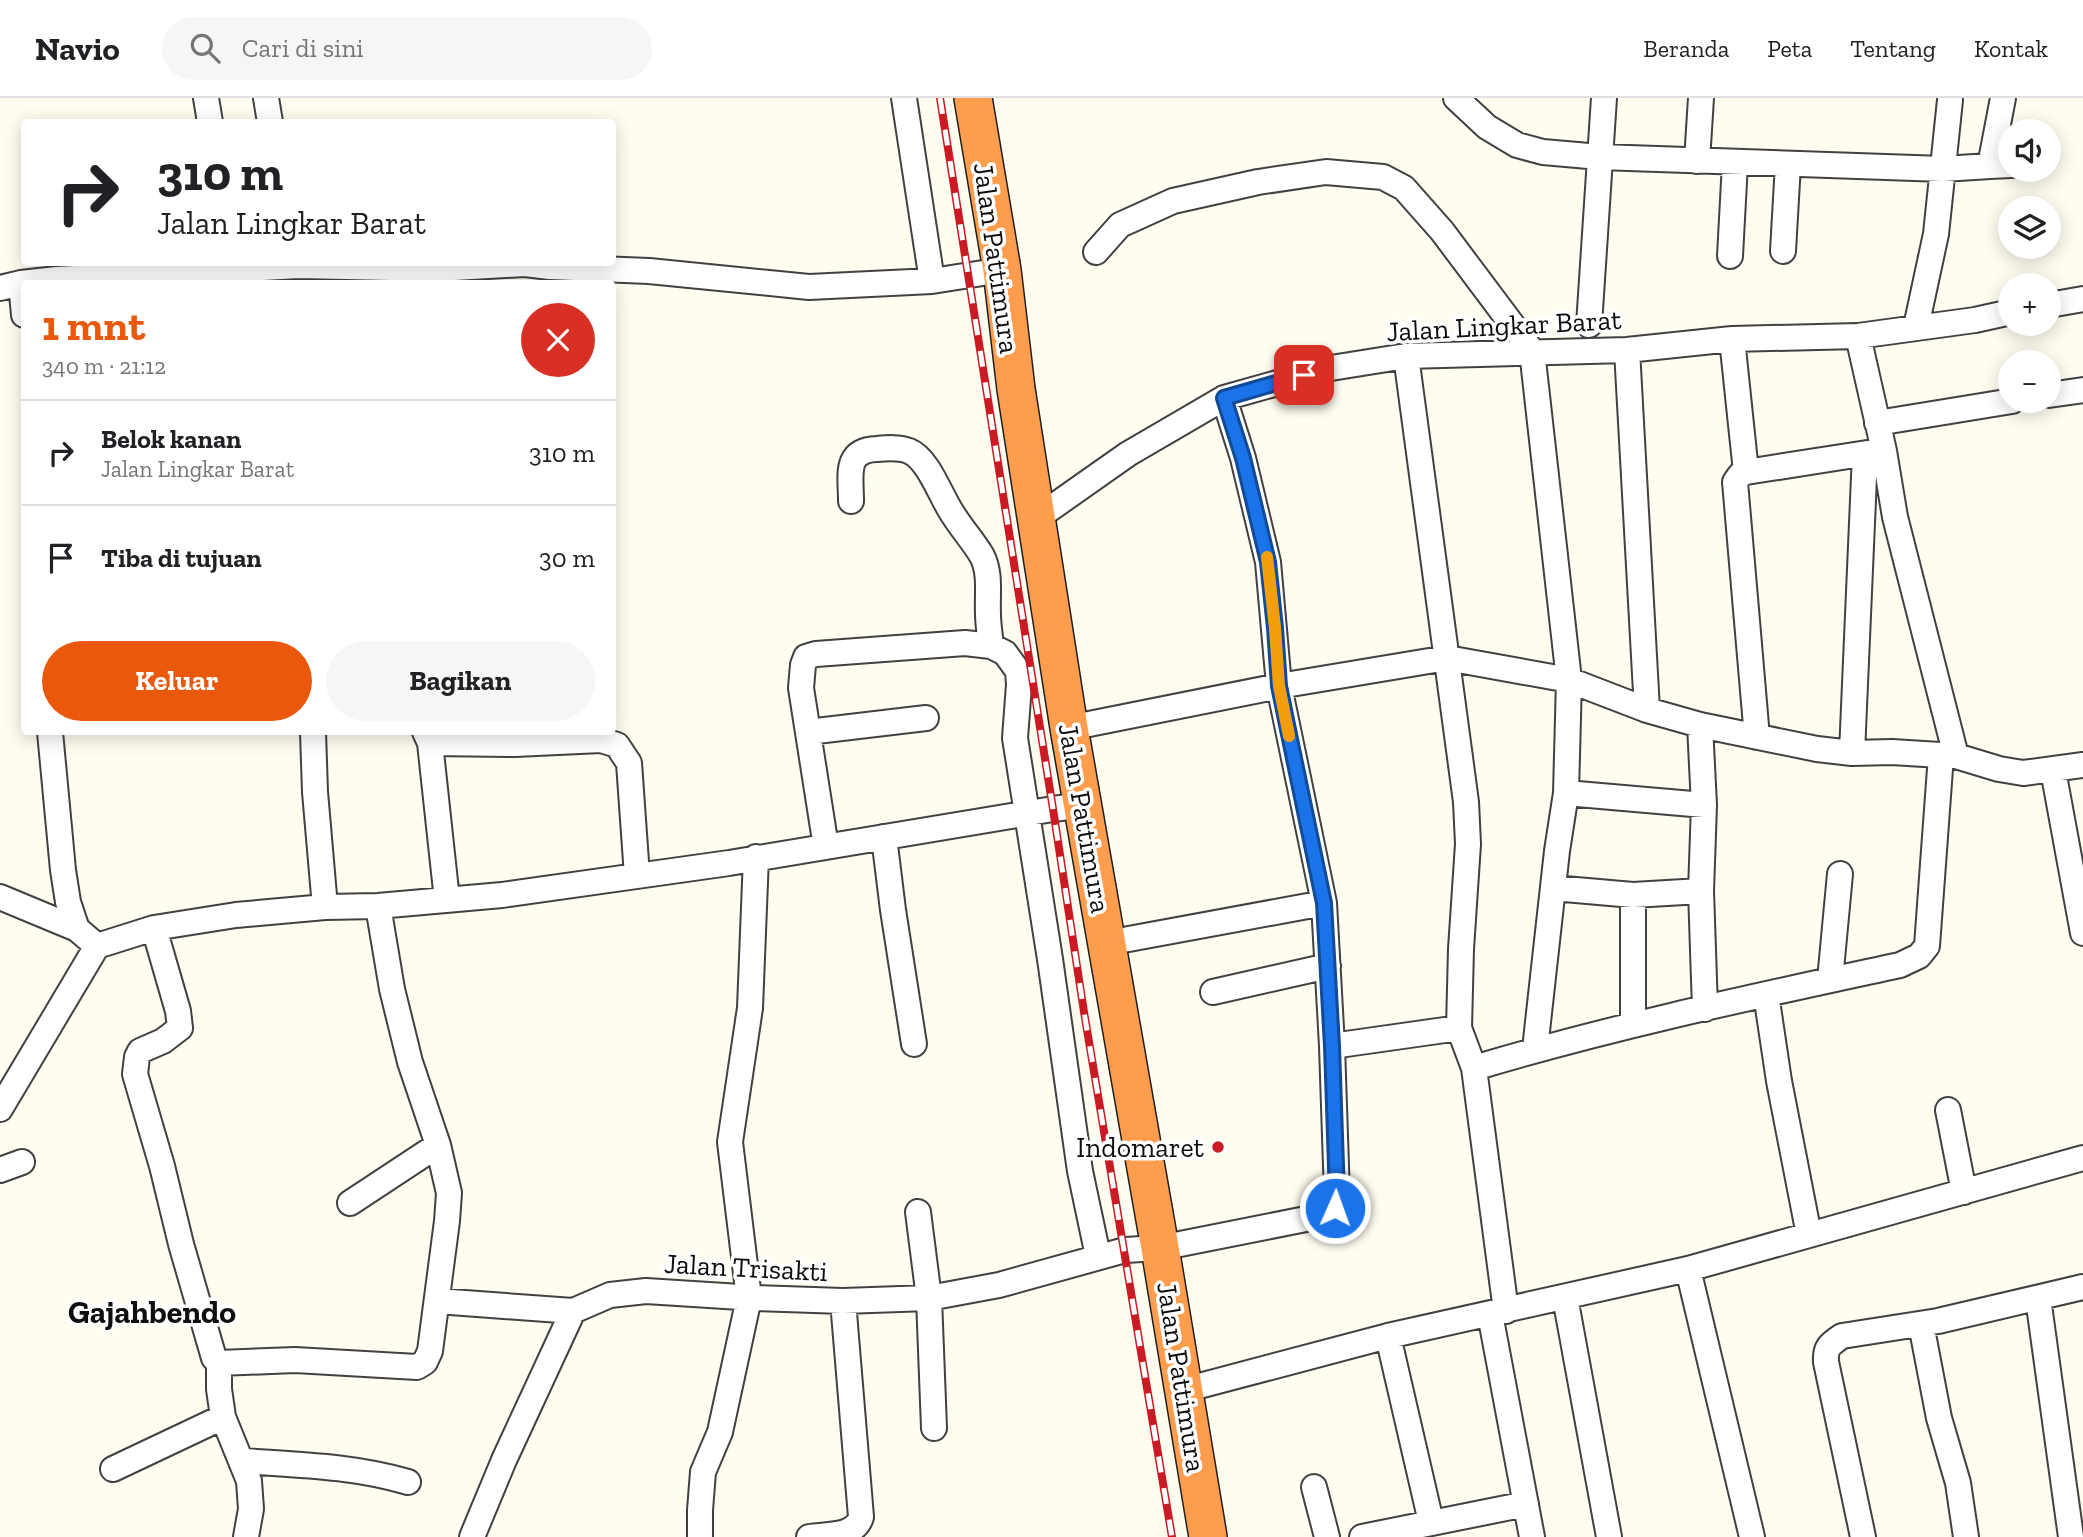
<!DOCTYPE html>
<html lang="id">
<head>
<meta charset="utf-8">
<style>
  body { margin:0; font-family:"Zilla Slab",serif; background:#f6f6f6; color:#202124; height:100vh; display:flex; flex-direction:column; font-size:26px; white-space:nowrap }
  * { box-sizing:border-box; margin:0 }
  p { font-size:23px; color:#757577 }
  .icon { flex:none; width:38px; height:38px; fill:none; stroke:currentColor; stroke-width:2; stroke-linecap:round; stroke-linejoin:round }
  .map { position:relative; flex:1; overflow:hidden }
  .panel { position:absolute; left:21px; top:182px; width:595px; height:455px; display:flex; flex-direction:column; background:#fff; border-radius:7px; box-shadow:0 4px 18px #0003 }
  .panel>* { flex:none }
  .hud { position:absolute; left:21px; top:21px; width:595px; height:147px; border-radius:7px; box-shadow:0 4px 18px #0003; background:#fff; color:#202124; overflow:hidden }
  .buttons { position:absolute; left:1998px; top:21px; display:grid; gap:14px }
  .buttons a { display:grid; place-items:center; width:63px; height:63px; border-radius:50%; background:#fff; box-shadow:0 4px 18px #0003; font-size:35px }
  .pin { position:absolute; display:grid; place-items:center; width:60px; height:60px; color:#fff; margin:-30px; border-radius:14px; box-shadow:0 4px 10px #0006 }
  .me { position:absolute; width:77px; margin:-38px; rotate:2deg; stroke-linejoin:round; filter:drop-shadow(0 0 5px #0008) }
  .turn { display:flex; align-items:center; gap:24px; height:147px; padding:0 21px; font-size:32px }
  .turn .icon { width:91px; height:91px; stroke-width:2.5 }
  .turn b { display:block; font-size:49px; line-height:60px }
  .round { display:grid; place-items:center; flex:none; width:74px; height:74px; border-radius:37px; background:#f6f6f6 }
  .summary { display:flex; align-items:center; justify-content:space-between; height:119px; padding:0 21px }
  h1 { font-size:42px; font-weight:800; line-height:52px; color:#ea580c }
  .button { display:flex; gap:14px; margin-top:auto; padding:14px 21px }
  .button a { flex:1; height:80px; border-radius:42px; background:#ea580c; color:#fff; font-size:28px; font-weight:800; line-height:80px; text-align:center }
  .button a+a { background:#f6f6f6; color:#202124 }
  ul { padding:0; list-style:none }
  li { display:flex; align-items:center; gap:21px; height:105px; padding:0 21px; border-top:2px solid #e0e0e0 }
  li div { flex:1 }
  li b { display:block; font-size:26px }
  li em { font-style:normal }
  header { display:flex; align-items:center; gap:42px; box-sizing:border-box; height:98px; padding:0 35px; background:#fff; border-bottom:2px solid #e0e0e0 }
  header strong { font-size:33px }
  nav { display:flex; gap:38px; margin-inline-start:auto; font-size:24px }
  .search { width:490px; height:63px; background:#f6f6f6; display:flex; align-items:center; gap:18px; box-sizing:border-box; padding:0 24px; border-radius:38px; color:#757577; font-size:26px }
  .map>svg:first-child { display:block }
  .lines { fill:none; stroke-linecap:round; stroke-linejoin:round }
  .minor-casing { stroke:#414141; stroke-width:28 }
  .highway-casing { stroke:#1f1f1f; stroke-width:40 }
  .minor { stroke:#fff; stroke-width:24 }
  .highway { stroke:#ff9d4e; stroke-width:37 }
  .rail-casing { stroke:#ca1b25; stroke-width:8 }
  .rail { stroke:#fff; stroke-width:5; stroke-dasharray:16; stroke-linecap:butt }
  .route-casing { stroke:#114b97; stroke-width:18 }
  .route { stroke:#1a73e8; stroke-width:12 }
  .slow { stroke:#f59e0b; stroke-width:12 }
  .poi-dot { fill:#ca1b25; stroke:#fff; stroke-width:2.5 }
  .labels { text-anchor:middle; stroke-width:7; stroke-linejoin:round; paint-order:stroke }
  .street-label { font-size:28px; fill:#0e0e0e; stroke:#fff }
  .poi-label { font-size:28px; fill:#0e0e0e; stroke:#fff; text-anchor:end }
  .quarter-label { font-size:32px; font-weight:bold; fill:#0e0e0e; stroke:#fff }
</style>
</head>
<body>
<header>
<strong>Navio</strong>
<div class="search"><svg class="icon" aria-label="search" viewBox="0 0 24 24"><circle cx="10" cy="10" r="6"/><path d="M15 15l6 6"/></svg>Cari di sini</div>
<nav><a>Beranda</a><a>Peta</a><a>Tentang</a><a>Kontak</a></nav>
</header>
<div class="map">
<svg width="2083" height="1439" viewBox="0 0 2083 1439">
  <rect width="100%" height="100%" fill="#fffcf0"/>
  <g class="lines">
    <defs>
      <path id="minor" d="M206 0 210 24
        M266 0 270 24
        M904 0 932 183
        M1456 0 1487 29 1517 47 1543 54 1600 59 1943 71 1990 68 2003 0
        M1697 63 1701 0
        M1990 68 2011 67
        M1783 153 1788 66
        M1096 154 1120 127 1173 103 1258 84 1326 74 1383 79 1404 90 1442 133 1532 253 1569 582 1566 695 1557 753 1535 951
        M1730 158 1735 65
        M21 185 24 217
        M0 190 21 185 57 181 299 168 437 171 525 166 550 169 649 173 809 189 932 183 1002 172
        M2049 207 2083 201
        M1589 227 1604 0
        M1916 229 1936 136 1950 2
        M1858 238 1884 353 1895 419 1956 658
        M1732 241 1746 374 1740 377 1735 384 1757 639
        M1627 252 1647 612
        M1406 258 1466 704 1468 746 1461 851 1459 930 1474 970 1506 1213
        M2049 297 2083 292
        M1877 325 2012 303
        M1746 374 1880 353
        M851 403C851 377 844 352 877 351 888 350 899 349 909 353 929 361 941 400 954 418 962 431 974 444 982 458 991 475 987 497 988 516 988 527 990 537 991 548
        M1037 420 1128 356 1224 300 1331 270 1406 258 1627 252 1732 241 1858 238 1975 222 2011 214
        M1700 627 1704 707 1701 793 1705 911
        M1069 630 1279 588 1447 560 1569 582 1647 612 1700 627 1817 651 1852 655 1892 654 1956 658 1999 671 2023 675 2083 667
        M50 634 63 772 68 804 77 831 97 848
        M313 634 315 694 325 809
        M425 634 430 645 447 802
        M808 634 926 620
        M430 645 515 646 601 642 617 647 629 665 637 778
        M1852 655 1865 356
        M2053 672 2083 835
        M1566 695 1704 707
        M884 739 893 812 914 946
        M826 749 801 590 803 567 806 559 816 556 965 545 991 548 1005 555 1018 573 1019 587 1015 640 1050 861 1080 1073 1098 1158
        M1553 790 1633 797 1701 793
        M1633 797V927
        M0 799 77 831
        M154 830 178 913 180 930 163 943 140 953 137 959 135 976 162 1068 181 1146 214 1260 219 1265 295 1262 417 1269 425 1264 430 1253 447 1123 449 1095 438 1047 410 964 392 891 378 808
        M1107 845 1324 805
        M1830 882 1840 776
        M1213 894 1328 868
        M1766 896 1779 983 1809 1137
        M1332 948 1459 930
        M1474 970C1614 928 1757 898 1900 867L1919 858 1927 848 1941 657
        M0 1011 97 848 154 830 236 817 325 809 378 808 502 797 729 765 1053 711 1083 707
        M1948 1012 1964 1094
        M0 1072 22 1064
        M350 1105 438 1047
        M918 1114 929 1200 934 1330
        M1688 1171 1752 1439
        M1565 1199 1609 1439
        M2038 1200 2071 1439
        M437 1203 573 1213
        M1490 1216 1532 1439
        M1921 1226 1939 1320 1958 1385 1966 1439
        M1388 1238 1431 1424
        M219 1265V1291L223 1319 249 1383 251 1411 246 1439
        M1184 1292 1388 1238 1688 1171 2083 1060
        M243 1363C300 1367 353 1368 408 1384
        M113 1371 223 1319
        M1314 1389 1327 1439
        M472 1439 504 1362 573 1213 610 1197 646 1193 756 1200 843 1203 929 1200 999 1187 1125 1152 1160 1150 1326 1117 1335 1109 1337 1098 1332 948 1324 805 1279 588 1268 464 1243 360 1224 300
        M700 1439V1412L703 1374 720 1334 749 1200 730 1044 750 910 756 759
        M809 1439C828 1436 855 1439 861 1419L843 1203
        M1362 1439 1526 1406
        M1863 1439 1826 1264C1825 1249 1830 1246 1842 1238L1938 1223 2083 1189"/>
      <path id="highway" d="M973 0 1002 172 1016 291 1069 630 1160 1150 1208 1439"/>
    </defs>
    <use href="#minor" class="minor-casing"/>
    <use href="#highway" class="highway-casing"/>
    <use href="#minor" class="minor"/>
    <use href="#highway" class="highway"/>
    <defs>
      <path id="rail" d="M940 0 1053 711 1084 914 1172 1439"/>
    </defs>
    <use href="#rail" class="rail-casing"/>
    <use href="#rail" class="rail"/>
  </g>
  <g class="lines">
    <defs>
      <path id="route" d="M1304 277 1224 300 1243 360 1268 464 1275 530 1279 588 1324 805 1332 948 1337 1098 1335 1110"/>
    </defs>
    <use href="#route" class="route-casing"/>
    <use href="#route" class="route"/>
    <path class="slow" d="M1267 459 1275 530 1279 588 1289 638"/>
  </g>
  <circle class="poi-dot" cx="1218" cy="1049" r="7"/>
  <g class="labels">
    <g class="street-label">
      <text transform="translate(997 160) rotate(82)" y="10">Jalan Pattimura</text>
      <text transform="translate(1504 227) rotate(-3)" y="10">Jalan Lingkar Barat</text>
      <text transform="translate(1085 720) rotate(80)" y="10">Jalan Pattimura</text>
      <text transform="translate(746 1169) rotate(3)" y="10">Jalan Trisakti</text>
      <text transform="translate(1182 1279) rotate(81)" y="10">Jalan Pattimura</text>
    </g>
    <g class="poi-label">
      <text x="1204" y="1059">Indomaret</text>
    </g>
    <g class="quarter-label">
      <text x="152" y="1225">Gajahbendo</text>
    </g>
  </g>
</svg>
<div class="buttons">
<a><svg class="icon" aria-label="sound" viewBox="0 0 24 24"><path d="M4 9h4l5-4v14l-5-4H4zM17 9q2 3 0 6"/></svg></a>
<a><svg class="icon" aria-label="layers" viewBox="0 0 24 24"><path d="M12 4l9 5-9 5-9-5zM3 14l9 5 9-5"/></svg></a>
<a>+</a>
<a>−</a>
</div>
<div class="pin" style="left:1304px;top:277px;background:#d93025"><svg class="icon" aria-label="arrive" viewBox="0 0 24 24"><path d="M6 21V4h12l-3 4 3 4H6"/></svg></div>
<svg class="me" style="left:1335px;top:1110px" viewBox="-20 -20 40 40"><circle r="17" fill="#1a73e8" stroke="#fff" stroke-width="3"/><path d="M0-11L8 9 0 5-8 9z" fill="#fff"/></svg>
<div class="hud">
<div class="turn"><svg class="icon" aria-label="right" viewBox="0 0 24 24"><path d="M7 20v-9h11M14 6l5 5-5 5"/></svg><div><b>310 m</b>Jalan Lingkar Barat</div></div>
</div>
<section class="panel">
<div class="summary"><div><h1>1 mnt</h1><p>340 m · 21:12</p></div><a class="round" style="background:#d93025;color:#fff"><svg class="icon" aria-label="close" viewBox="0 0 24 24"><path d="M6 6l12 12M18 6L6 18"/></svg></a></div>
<ul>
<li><svg class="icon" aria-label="right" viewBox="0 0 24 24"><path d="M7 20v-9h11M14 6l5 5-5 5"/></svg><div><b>Belok kanan</b><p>Jalan Lingkar Barat</p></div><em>310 m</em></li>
<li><svg class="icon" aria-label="arrive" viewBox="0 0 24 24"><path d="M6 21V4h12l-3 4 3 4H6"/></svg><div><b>Tiba di tujuan</b></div><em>30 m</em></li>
</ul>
<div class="button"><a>Keluar</a><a>Bagikan</a></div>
</section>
</div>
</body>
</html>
